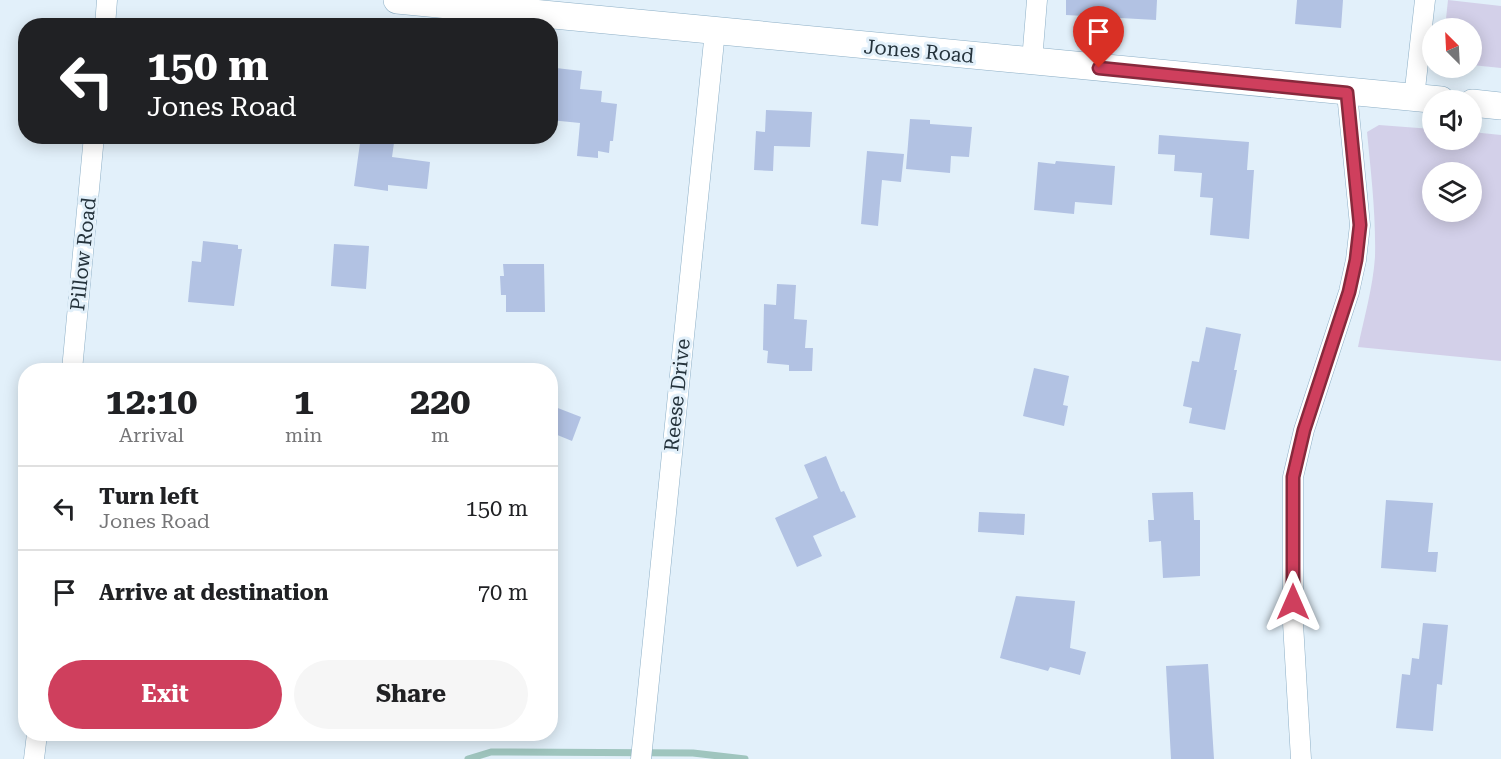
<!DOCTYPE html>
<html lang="en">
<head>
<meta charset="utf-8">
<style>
  body { margin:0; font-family:"Roboto Serif",serif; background:#f6f6f6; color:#202124; height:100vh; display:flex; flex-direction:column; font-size:22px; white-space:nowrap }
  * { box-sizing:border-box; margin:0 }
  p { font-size:20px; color:#757577 }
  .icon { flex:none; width:33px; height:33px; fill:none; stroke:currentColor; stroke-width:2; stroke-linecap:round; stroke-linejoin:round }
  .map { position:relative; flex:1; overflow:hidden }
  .panel { position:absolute; left:18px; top:363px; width:540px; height:378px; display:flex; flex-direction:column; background:#fff; border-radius:24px; box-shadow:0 3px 15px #0003 }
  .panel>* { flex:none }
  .top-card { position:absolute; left:18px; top:18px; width:540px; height:126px; border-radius:24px; box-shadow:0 3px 15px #0003; background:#202124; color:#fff; overflow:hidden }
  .needle { width:39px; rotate:336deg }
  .controls { position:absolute; left:1422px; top:18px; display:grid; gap:12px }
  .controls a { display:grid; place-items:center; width:60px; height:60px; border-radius:50%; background:#fff; box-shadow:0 3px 15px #0003; font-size:30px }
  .pin { position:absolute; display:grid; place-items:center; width:51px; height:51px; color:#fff; margin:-62px -26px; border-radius:50% 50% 50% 0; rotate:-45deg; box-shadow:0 0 6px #0007 }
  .pin .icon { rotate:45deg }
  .me { position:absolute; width:66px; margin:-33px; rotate:0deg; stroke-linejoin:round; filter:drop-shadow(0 0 4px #0008) }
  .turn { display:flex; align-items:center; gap:21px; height:126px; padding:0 30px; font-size:27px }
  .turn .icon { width:78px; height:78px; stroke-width:2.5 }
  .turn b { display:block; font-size:42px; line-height:51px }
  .eta { display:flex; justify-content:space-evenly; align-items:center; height:102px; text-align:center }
  .eta b { font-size:36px; font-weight:700; line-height:42px }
  .cta { display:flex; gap:12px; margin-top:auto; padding:12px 30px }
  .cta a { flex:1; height:69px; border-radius:36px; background:#cf3f5d; color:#fff; font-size:24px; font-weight:700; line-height:69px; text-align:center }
  .cta a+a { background:#f6f6f6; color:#202124 }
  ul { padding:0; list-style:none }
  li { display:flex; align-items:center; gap:18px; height:84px; padding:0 30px; border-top:2px solid #e0e0e0 }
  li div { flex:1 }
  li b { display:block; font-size:22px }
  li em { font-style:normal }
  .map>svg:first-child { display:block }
  .green { fill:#d3d0e9; fill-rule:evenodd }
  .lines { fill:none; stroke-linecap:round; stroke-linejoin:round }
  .stream { stroke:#9fc5be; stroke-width:7 }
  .building { fill:#b2c2e3 }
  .street-casing { stroke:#8dafc6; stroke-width:21 }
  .secondary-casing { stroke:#8dafc6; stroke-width:28 }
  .street { stroke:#fff; stroke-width:20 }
  .secondary { stroke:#fff; stroke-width:27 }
  .route-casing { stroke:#87293c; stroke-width:15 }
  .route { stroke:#cf3f5d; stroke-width:10 }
  .labels { text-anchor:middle; stroke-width:6; stroke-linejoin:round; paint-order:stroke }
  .street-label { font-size:20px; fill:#25333c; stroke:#e2f0fa }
</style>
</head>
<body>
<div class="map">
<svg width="1501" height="759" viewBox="0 0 1501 759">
  <rect width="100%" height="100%" fill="#e2f0fa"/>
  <path class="green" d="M1448 0 1501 6V68L1472 65V28H1445Z
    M1379 125 1432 129V140H1472V132L1501 135V361L1358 347C1364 318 1373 287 1375 257 1376 215 1371 173 1367 132ZM1432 172H1472V212H1432Z"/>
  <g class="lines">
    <path class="stream" d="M468 759 491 752 693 753 745 759"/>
  </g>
  <path class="building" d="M1066 0H1157L1156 20 1066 15Z
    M1297 0H1343L1341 28 1295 24Z
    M556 68 582 71 580 89 602 91 601 102 617 104 613 141H610L609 153 598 151V158L577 156 580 123 550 120V92H553Z
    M766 110 812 112 810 147 774 146 773 171 754 170 756 131 765 132Z
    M910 119 930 120V124L972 127 969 157 951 156 950 173 906 169Z
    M1159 135 1249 142 1247 170H1254L1249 239 1210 235 1213 198 1200 197 1202 173 1174 171 1175 155 1158 154Z
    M361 136H395L392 157 430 162 427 189 388 185V191L354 186Z
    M867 151 904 154 901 182 882 180 878 226 861 224Z
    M1056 161 1115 166 1112 205 1075 202 1074 214 1034 210 1038 162 1055 164Z
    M203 241 238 245V249H242L234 306 188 302 192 261 201 262Z
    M334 244 369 246 366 289 331 286Z
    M503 264H544L545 312H506V295H501L500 276H504Z
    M777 284 796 285 794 319 807 320 805 348H813L812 371H789V365L767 363 768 351 763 350 764 304 776 305Z
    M1206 327 1241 334 1234 370H1237L1225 430 1189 423 1192 408 1183 406 1192 361 1199 362Z
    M1034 368 1069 376 1063 405 1068 406 1064 426 1023 416Z
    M550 405 581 417 572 441 550 432Z
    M826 456 841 492 844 491 856 517 813 536 822 556 797 567 775 518 818 498 804 465Z
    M1193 492 1194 520H1200V576L1163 578 1161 541 1149 542 1148 520H1154L1152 493Z
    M1386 500 1433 503 1428 552H1438L1436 572 1381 568Z
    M979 512 1025 514 1024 535 978 532Z
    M1016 596 1075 601 1070 648 1086 652 1080 675 1050 667 1048 671 1000 658Z
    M1423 623 1448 625 1442 685 1437 684 1433 731 1396 728 1402 674 1410 675 1412 658 1419 659Z
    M1208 664 1214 759H1171L1166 666Z"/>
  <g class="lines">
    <defs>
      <path id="street" d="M105 26 107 0
        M1032 61 1037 0
        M1414 98 1425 0
        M72 370 94 136
        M34 759 37 734
        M641 759 715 31
        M1301 759 1293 623V477L1304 430 1349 292 1356 260 1360 225 1347 93"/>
      <path id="secondary" d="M397 0 1441 100
        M1472 103 1501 106"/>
    </defs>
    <use href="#street" class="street-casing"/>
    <use href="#secondary" class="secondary-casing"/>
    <use href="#street" class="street"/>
    <use href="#secondary" class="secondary"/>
  </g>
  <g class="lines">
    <defs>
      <path id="route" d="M1099 68 1347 93 1360 225 1356 260 1349 292 1304 430 1293 477V602"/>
    </defs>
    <use href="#route" class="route-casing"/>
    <use href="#route" class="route"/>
  </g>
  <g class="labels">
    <g class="street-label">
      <text transform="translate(919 51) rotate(5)" y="7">Jones Road</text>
      <text transform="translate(83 254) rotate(-84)" y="7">Pillow Road</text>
      <text transform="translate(677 395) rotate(-84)" y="7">Reese Drive</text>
    </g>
  </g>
</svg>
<div class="controls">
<a><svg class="needle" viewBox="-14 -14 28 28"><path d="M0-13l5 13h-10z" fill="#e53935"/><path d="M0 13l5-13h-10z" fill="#757577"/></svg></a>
<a><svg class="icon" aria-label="sound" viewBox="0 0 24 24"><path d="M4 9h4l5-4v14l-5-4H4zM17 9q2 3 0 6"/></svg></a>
<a><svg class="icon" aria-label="layers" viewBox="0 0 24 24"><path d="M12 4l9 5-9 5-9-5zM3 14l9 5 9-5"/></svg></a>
</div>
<div class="pin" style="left:1099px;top:68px;background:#d93025"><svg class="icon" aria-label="arrive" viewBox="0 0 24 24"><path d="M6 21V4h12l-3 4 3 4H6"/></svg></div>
<svg class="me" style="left:1293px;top:602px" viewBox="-20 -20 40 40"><path d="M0-17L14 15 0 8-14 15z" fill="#cf3f5d" stroke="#fff" stroke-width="4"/></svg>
<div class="top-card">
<div class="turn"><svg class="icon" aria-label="left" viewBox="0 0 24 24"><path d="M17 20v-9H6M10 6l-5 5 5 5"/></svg><div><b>150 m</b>Jones Road</div></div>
</div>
<section class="panel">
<div class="eta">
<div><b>12:10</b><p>Arrival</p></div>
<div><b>1</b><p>min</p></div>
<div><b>220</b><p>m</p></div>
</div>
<ul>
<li><svg class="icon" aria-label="left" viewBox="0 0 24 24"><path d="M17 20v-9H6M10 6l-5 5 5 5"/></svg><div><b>Turn left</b><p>Jones Road</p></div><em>150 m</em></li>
<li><svg class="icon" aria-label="arrive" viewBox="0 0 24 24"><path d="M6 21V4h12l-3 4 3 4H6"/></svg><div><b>Arrive at destination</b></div><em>70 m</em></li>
</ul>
<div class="cta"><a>Exit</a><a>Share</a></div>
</section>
</div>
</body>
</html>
